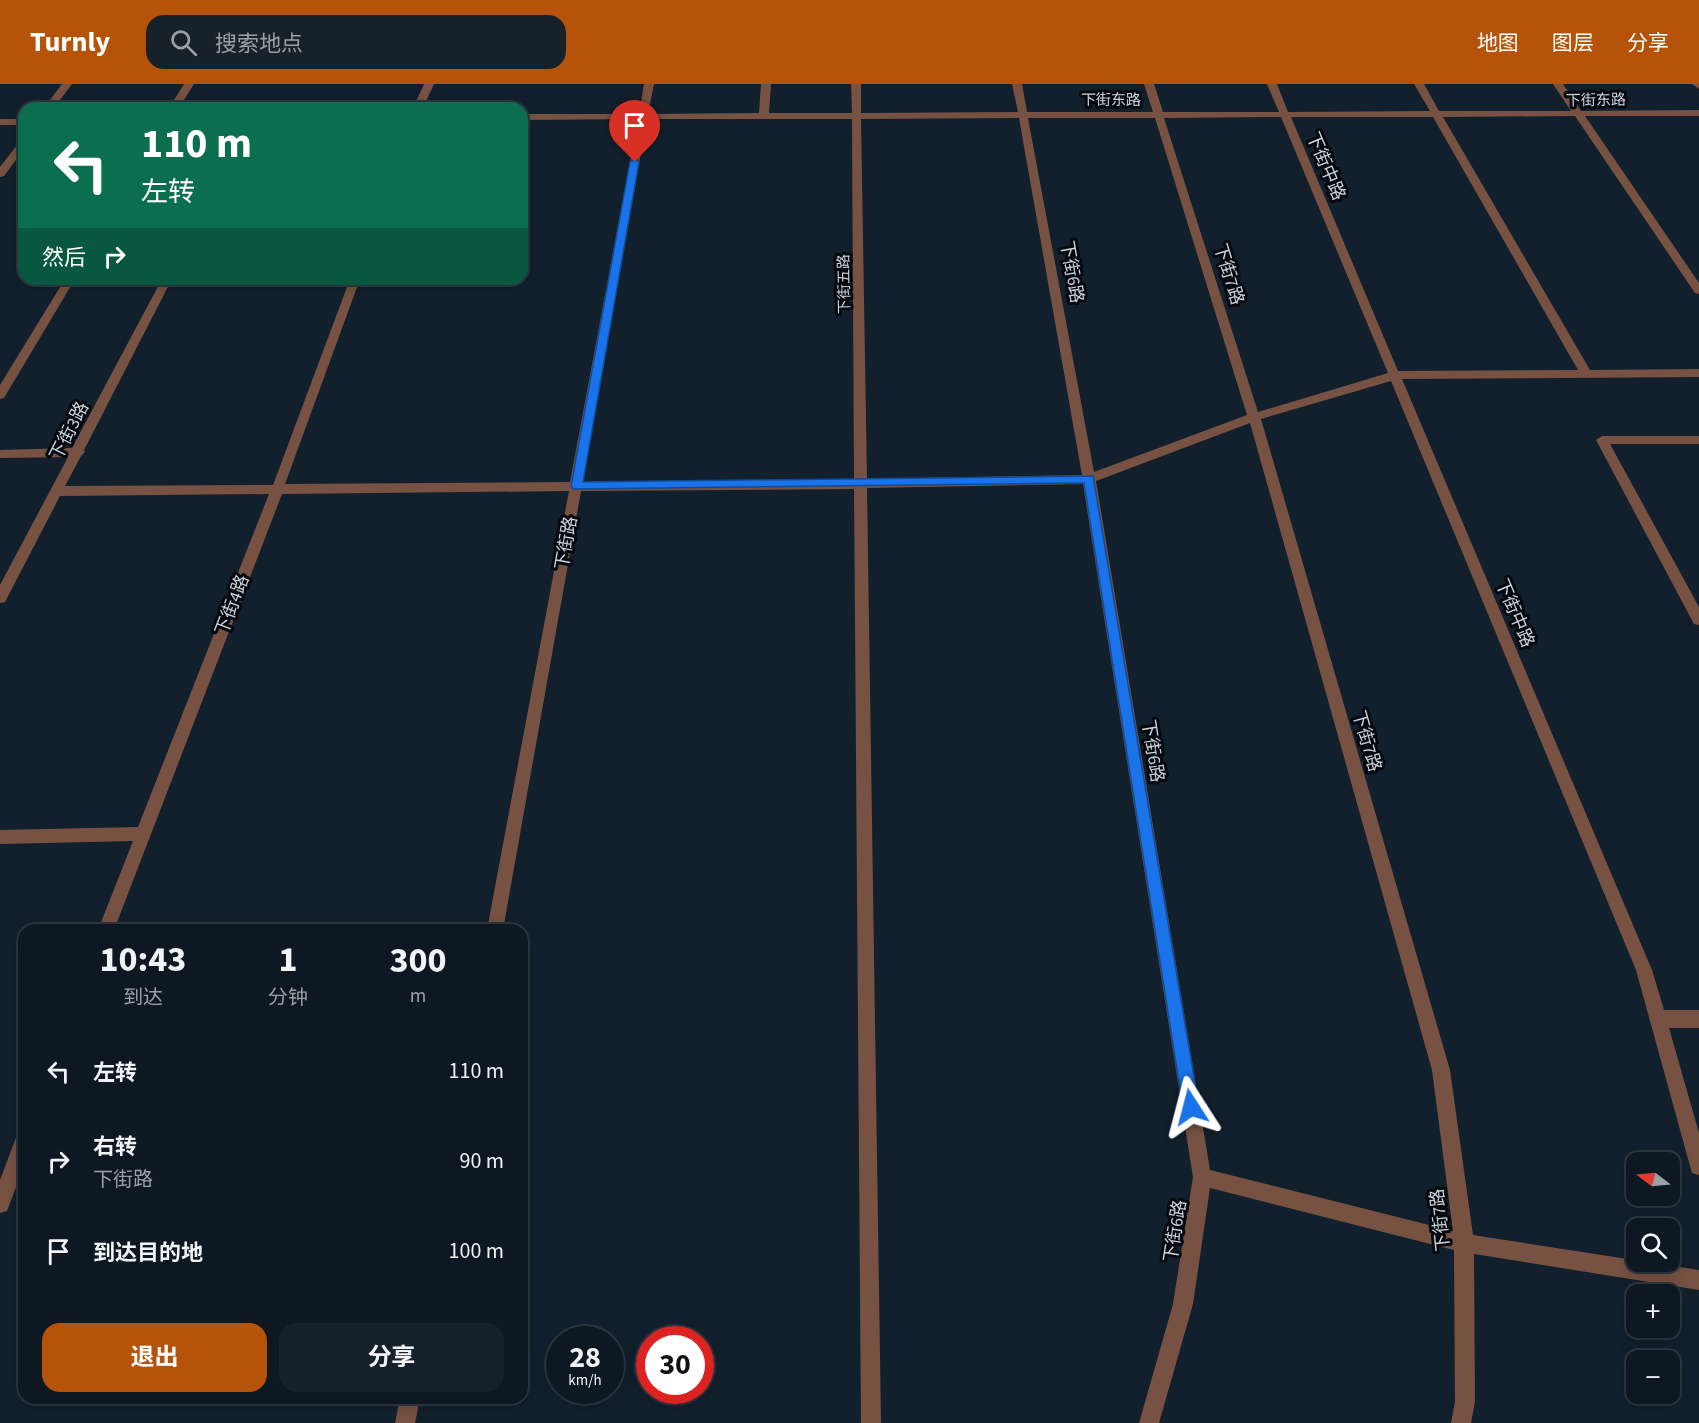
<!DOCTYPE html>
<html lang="zh">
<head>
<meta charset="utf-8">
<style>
  body { margin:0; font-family:"Source Sans 3","Noto Sans SC",sans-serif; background:#17212a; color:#f1f3f6; height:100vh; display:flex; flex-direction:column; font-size:22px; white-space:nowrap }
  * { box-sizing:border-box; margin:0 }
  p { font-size:20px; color:#9ba0a5 }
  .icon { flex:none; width:33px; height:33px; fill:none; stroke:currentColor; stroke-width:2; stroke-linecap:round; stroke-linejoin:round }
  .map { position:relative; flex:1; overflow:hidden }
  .sheet { position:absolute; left:18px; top:840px; width:510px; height:480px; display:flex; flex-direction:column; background:#0e1822; border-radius:18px; box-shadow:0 3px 15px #0003,0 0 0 2px #2e3740 }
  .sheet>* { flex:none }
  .banner { position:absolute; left:18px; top:18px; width:510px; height:183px; border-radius:18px; box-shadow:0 3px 15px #0003,0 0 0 2px #2e3740; background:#0b6e4f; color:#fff; overflow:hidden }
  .needle { width:39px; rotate:286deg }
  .controls { position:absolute; left:1626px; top:1068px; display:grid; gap:12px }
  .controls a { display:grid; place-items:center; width:54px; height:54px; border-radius:12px; background:#0e1822; box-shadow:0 3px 15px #0003,0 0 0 2px #2e3740; font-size:30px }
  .speed { position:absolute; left:546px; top:1242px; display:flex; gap:12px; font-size:30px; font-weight:700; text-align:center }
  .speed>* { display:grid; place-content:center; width:78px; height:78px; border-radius:50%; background:#0e1822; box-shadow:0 3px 15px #0003,0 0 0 2px #2e3740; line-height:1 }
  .speed small { font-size:15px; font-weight:400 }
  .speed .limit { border:9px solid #d22; background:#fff; color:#111 }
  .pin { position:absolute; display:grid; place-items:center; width:51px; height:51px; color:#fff; margin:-62px -26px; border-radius:50% 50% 50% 0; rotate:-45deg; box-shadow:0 0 6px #0007 }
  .pin .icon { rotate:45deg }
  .me { position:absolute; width:66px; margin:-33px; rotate:351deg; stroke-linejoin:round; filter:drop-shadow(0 0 4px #0008) }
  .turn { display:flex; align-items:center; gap:21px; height:126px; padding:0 24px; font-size:27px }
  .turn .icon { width:78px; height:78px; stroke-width:2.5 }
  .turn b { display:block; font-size:42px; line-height:51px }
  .then { display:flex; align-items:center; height:57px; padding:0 24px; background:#0003; gap:12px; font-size:22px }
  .eta { display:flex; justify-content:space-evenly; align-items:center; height:102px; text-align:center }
  .eta b { font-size:36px; font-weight:700; line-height:42px }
  .primary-button { display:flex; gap:12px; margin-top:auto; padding:12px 24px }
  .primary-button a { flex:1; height:69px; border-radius:18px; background:#b45309; color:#fff; font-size:24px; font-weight:700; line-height:69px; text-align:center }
  .primary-button a+a { background:#17212a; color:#f1f3f6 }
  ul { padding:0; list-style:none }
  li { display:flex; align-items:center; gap:18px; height:90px; padding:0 24px }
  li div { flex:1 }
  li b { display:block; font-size:22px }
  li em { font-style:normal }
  header { display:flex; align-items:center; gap:36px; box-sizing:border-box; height:84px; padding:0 30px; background:#b45309; color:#fff }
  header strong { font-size:28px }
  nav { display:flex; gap:33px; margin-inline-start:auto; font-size:21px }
  .search { width:420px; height:54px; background:#17212a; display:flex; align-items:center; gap:15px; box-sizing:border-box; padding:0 21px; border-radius:18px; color:#9ba0a5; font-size:22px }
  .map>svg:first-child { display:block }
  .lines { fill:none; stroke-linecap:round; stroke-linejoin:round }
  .minor { fill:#775242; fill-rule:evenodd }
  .route { fill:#1a73e8; stroke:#114b97; stroke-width:1.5 }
  .labels { text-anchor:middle; stroke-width:6; stroke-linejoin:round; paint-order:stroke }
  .far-street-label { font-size:15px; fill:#cad3db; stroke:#05090f }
  .street-label { font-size:18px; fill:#cad3db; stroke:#05090f }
</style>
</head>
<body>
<header>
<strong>Turnly</strong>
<div class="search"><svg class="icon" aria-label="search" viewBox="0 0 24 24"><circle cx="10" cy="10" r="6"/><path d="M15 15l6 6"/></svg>搜索地点</div>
<nav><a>地图</a><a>图层</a><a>分享</a></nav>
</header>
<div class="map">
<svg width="1699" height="1339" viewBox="0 0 1699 1339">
  <rect width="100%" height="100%" fill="#12202d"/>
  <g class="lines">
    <path class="minor" d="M62 0H72L54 24H44Z
      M184 0H194L179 24H169Z
      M424 0H434L423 24H413Z
      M644 0H654L648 30 759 29 761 0H771L769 29H852L851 0H861V29L1018 28 1012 0H1022L1027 28H1153L1144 0H1154L1163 28H1279L1267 0H1277L1288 28 1430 27 1414 0H1424L1439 27H1571L1553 0H1563L1581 27 1699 26V32H1585L1699 199V210L1695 209 1575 32 1443 33 1590 286 1699 285V293L1402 295 1652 886 1664 926H1699V944H1669L1699 1049V1091L1692 1089 1690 1082 1636 886 1391 297 1261 335 1450 986 1473 1151 1699 1186V1206L1474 1170 1475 1318 1471 1339H1451L1455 1318 1454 1166 1210 1104 1193 1220 1159 1339H1139L1173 1220 1193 1093 1083 400 867 404 881 1339H861L854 405 581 407 503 846H487L569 407 282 410 114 846H98L133 757 0 760V746L138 743 269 410 60 412 5 518 0 519V501L68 373 0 374V366L72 364 162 195H172L84 366 85 368 81 372 65 402 273 401 350 195H360L285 400 570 398 638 35 522 36V30H639ZM1281 33 1388 289 1258 328 1164 34ZM1291 33H1433L1578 286 1398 287ZM1019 34 1082 391 867 395 861 35ZM1028 34H1155L1247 331 1094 388ZM647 35H852L854 395 583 398ZM1250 339 1432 986 1453 1147 1210 1086 1096 397Z
      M1692 0H1699V5Z
      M0 35H24V41H0Z
      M24 55V65L4 92 0 93V83L21 56Z
      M65 195H75L4 314 0 315V301Z
      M1602 352H1699V360H1610L1699 523V541L1694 540 1596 356Z
      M24 1049V1082L7 1127 0 1129V1096L17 1051Z
      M400 1314H420L415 1339H395Z"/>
  </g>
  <path class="route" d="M635 75 639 78 583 398 1093 392 1199 1023 1197 1029 1191 1031 1185 1029 1183 1023 1084 399 573 405 571 402 630 78Z"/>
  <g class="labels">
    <g class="far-street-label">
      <text x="1111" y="21">下街东路</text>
      <text transform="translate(1596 16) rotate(-1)" y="5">下街东路</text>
      <text transform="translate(844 200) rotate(-91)" y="5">下街五路</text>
    </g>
    <g class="street-label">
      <text transform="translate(1326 82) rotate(67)" y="6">下街中路</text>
      <text transform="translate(1072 188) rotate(80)" y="6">下街6路</text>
      <text transform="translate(1229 190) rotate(73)" y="6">下街7路</text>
      <text transform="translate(69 347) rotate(-63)" y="6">下街3路</text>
      <text transform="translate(566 459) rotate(-80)" y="6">下街路</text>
      <text transform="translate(232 521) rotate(-69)" y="6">下街4路</text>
      <text transform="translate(1515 529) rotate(67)" y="6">下街中路</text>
      <text transform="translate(1367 657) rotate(74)" y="6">下街7路</text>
      <text transform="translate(1153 667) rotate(81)" y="6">下街6路</text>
      <text transform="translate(1440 1136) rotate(-96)" y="6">下街7路</text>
      <text transform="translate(1175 1147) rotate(-81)" y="6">下街6路</text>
    </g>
  </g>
</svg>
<div class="controls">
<a><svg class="needle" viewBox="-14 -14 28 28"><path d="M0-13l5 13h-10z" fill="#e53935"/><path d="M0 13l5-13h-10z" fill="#9ba0a5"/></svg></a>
<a><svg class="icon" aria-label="search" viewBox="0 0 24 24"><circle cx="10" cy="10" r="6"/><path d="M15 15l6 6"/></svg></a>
<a>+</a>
<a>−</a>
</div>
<div class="speed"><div>28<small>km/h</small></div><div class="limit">30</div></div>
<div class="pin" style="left:635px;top:78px;background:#d93025"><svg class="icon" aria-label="arrive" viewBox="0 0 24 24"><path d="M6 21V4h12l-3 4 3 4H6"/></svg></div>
<svg class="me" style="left:1191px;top:1023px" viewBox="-20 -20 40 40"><path d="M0-17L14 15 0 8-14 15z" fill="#1a73e8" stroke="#fff" stroke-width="4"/></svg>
<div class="banner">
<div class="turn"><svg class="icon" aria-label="left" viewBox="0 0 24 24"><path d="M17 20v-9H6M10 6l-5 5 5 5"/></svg><div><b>110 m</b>左转</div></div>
<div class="then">然后<svg class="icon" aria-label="right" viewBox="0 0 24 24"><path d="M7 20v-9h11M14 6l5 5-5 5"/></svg></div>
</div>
<section class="sheet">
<div class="eta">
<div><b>10:43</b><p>到达</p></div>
<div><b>1</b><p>分钟</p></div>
<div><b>300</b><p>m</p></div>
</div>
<ul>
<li><svg class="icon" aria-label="left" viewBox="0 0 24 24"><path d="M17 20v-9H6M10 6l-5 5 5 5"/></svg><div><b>左转</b></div><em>110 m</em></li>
<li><svg class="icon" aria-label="right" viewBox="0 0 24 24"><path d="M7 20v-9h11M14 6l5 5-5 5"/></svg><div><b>右转</b><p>下街路</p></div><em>90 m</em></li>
<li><svg class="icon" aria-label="arrive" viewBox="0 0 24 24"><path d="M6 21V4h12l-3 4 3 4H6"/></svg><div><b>到达目的地</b></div><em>100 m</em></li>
</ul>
<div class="primary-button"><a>退出</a><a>分享</a></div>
</section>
</div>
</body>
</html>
